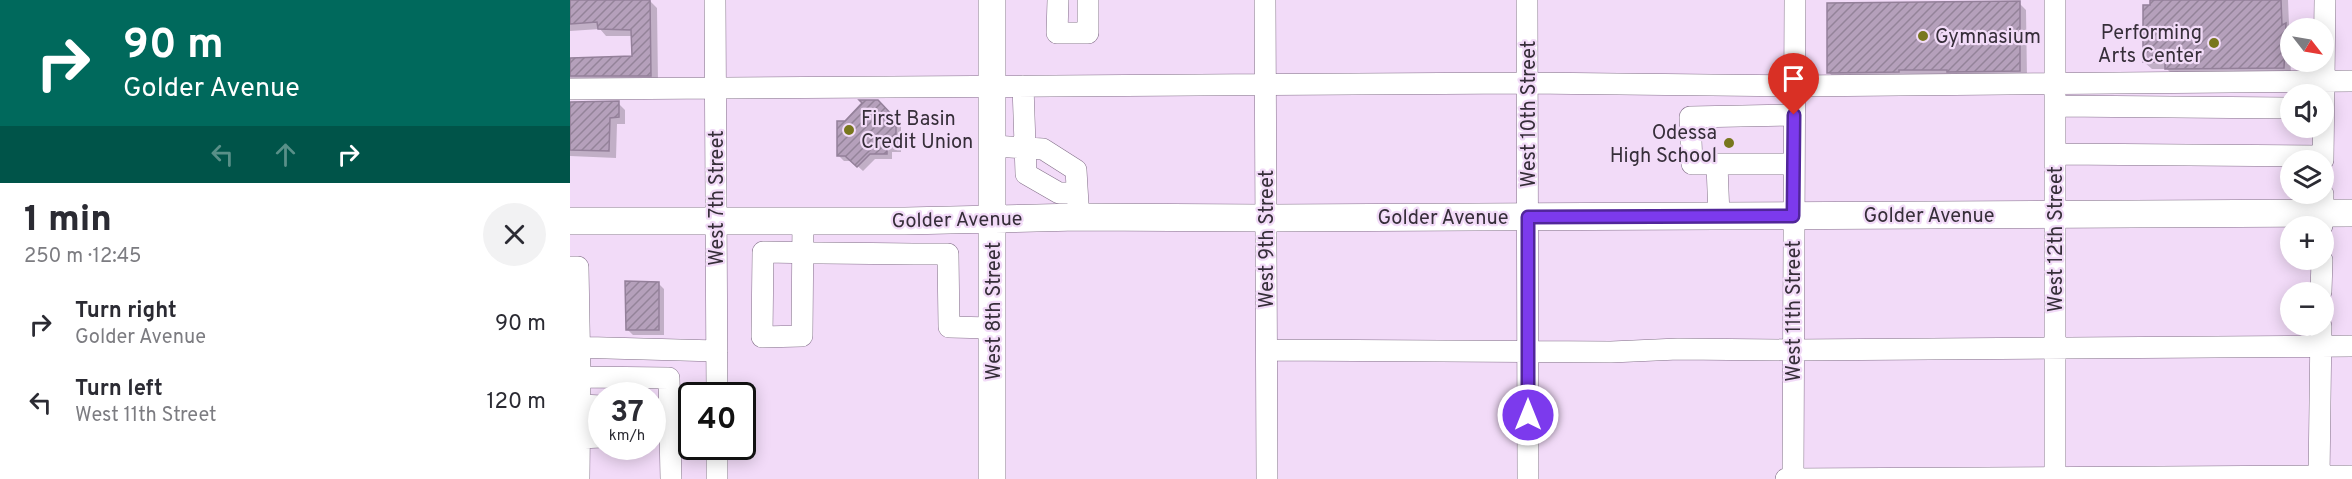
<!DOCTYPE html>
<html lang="en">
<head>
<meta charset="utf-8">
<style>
  body { margin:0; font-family:Overpass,sans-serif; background:#f2f2f3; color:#2b2b33; height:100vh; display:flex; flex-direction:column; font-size:22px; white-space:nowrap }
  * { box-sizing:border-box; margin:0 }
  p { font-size:20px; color:#7c7c81 }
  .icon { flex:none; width:33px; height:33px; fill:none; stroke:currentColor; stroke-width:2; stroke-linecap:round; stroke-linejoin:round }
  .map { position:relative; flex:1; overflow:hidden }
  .details { display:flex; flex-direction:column; background:#fff; width:570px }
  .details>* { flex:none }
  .banner { background:#00695c; color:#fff; overflow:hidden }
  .needle { width:39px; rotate:121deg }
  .tools { position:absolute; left:1710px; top:18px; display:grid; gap:12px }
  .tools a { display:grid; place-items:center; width:54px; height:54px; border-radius:50%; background:#fff; box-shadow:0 3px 15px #0003; font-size:30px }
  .speed { position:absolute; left:18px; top:382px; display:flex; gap:12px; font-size:30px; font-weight:700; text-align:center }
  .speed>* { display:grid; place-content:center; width:78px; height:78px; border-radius:50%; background:#fff; box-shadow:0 3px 15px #0003; line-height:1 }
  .speed small { font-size:15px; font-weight:400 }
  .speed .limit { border:3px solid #111; border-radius:9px; background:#fff; color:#111 }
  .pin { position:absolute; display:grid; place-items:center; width:51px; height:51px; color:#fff; margin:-62px -26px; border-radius:50% 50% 50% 0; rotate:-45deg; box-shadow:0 0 6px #0007 }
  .pin .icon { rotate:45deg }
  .me { position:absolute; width:66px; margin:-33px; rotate:0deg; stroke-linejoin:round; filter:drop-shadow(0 0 4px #0008) }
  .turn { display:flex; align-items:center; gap:21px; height:126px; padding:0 24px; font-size:27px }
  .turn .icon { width:78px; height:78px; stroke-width:2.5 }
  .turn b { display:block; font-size:42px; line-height:51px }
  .lanes { display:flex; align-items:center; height:57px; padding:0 24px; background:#0003; justify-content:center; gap:30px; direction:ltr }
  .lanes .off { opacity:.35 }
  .round { display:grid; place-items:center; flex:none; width:63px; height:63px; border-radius:32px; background:#f2f2f3 }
  .head { display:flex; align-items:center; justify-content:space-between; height:102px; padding:0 24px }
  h1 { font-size:36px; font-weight:800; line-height:45px }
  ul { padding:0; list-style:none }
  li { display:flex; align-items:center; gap:18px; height:78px; padding:0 24px }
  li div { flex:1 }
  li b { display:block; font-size:22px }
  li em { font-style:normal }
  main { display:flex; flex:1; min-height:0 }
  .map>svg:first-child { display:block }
  .shadow { fill:#0003 }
  .building { fill:url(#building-hatch); stroke:#94809a; stroke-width:1.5 }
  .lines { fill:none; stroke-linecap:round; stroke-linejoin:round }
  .minor-casing { stroke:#826f88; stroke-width:22 }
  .major-casing { stroke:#826f88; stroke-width:28 }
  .minor { stroke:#fff; stroke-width:21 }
  .major { stroke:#fff; stroke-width:27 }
  .route-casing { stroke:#51269a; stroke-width:15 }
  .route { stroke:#7c3aed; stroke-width:10 }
  .poi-dot { fill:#78771d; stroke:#f2dbf8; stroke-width:2 }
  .labels { text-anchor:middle; stroke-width:4.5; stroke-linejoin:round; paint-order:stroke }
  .poi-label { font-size:20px; fill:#362e39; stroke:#f2dbf8; text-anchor:end }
  .street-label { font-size:20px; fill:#362e39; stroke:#f2dbf8 }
</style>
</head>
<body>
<main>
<section class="details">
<div class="banner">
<div class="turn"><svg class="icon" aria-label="right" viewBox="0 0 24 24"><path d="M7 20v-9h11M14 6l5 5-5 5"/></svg><div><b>90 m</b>Golder Avenue</div></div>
<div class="lanes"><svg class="icon off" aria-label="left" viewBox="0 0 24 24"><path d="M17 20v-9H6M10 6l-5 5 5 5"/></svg><svg class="icon off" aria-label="ahead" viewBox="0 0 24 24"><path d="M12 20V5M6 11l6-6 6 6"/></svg><svg class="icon" aria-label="right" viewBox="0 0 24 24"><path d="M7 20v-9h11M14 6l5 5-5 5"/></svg></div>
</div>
<div class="head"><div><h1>1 min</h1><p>250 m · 12:45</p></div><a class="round"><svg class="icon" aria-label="close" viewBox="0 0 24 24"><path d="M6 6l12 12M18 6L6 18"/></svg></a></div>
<ul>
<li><svg class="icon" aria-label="right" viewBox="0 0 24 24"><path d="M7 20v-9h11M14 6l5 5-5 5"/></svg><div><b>Turn right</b><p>Golder Avenue</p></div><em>90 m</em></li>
<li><svg class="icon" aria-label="left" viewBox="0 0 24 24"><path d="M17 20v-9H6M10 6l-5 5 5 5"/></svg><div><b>Turn left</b><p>West 11th Street</p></div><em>120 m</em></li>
</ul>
</section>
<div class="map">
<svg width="1782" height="479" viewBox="0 0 1782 479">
  <defs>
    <pattern id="building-hatch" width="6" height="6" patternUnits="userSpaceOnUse" patternTransform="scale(1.5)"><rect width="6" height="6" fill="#b5a0bb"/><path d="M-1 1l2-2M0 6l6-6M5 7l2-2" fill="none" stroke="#948399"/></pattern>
  </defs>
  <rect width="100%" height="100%" fill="#f2dbf8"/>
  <path class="shadow" d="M1581 0H1718L1721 75 1604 76 1597 69H1582L1574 62Z
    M0 1H80L87 8 88 82 0 86V59L63 58 62 36H36L30 29 0 31Z
    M1449 3 1456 10 1457 78 1266 79 1258 72Z
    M307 101 331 126V152H322V159H305L293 171 282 161H274L268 155 275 123Z
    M0 102 48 103 55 110V124H47L46 158 0 156Z
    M88 283 94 289V335H63L57 329Z"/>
  <path class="building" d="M0 0H80L81 76H0V58L62 56 61 30 28 29 27 22 0 24Z
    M1580 0H1711L1712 25 1716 23 1714 68 1595 69V62H1573V5H1580Z
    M1450 1V71L1377 72V70H1329V72L1257 73V3Z
    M289 100H308L326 119V147H317V154H300L287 167 275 156H267V121H275L292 103Z
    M49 101V117L40 118 39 151 0 150V102Z
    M55 281 89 282V330H56Z"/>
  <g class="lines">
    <defs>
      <path id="minor" d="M145 0 147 396
        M488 0 487 33H518V0
        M695 0 697 479
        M957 0 958 479
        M453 86 456 174 489 193H507
        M0 89 957 83 1224 86 1782 81
        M1486 106 1720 108
        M423 146 473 149 506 170 508 204
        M1485 154 1753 156
        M1753 160 1755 0
        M1224 164H1122L1120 117 1224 115
        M1147 165 1149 216
        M233 221 232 336 192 337 193 252C255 253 317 254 378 254L379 327 422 328
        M1752 226 1753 194
        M0 267H8L10 377
        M1751 292 1752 260
        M0 347 147 351
        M697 350 1041 352 1108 349 1223 350 1782 346
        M10 405 32 406
        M9 438 32 437
        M147 447V479
        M9 479 10 377 99 378 101 479
        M1216 479 1782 476
        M1223 479 1225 0
        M1485 479V0
        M1749 479 1751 326"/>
      <path id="major" d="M0 221H335L508 217 696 218 1782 213
        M422 479V0"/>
    </defs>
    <use href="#minor" class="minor-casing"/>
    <use href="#major" class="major-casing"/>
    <use href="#minor" class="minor"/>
    <use href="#major" class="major"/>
  </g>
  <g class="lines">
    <defs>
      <path id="route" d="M958 415V217L1223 216 1224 115"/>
    </defs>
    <use href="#route" class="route-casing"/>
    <use href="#route" class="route"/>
  </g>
  <g class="poi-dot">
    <circle cx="1353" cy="36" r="6"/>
    <circle cx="1644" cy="43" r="6"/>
    <circle cx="279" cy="130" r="6"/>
    <circle cx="1159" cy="143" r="6"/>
  </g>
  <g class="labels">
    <g class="poi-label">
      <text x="1632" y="39">Performing<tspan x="1632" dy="23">Arts Center</tspan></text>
      <text x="1365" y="43" text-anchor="start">Gymnasium</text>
      <text x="291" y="125" text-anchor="start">First Basin<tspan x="291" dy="23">Credit Union</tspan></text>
      <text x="1147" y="139">Odessa<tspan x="1147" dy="23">High School</tspan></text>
    </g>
    <g class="street-label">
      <text transform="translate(958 114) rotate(-90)" y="7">West 10th Street</text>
      <text transform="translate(146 198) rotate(-90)" y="7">West 7th Street</text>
      <text x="1359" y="222">Golder Avenue</text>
      <text x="873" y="224">Golder Avenue</text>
      <text transform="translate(387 219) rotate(-1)" y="7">Golder Avenue</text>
      <text transform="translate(696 239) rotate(-90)" y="7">West 9th Street</text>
      <text transform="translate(1485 239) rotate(-90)" y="7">West 12th Street</text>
      <text transform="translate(423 311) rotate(-90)" y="7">West 8th Street</text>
      <text transform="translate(1223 311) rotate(-90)" y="7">West 11th Street</text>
    </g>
  </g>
</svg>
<div class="tools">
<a><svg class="needle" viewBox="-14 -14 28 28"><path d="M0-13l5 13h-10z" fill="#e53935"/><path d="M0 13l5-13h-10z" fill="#7c7c81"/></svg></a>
<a><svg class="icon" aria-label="sound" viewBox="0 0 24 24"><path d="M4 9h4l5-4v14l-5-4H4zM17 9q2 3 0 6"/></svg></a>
<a><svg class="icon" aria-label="layers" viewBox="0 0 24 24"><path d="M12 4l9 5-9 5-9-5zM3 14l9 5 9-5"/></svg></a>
<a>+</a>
<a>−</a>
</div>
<div class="speed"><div>37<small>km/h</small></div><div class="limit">40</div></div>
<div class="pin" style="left:1224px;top:115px;background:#d93025"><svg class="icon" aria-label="arrive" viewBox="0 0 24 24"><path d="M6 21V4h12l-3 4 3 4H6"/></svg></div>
<svg class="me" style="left:958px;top:415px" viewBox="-20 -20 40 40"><circle r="17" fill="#7c3aed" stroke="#fff" stroke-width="3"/><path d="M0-11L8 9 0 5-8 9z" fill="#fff"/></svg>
</div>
</main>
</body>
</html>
